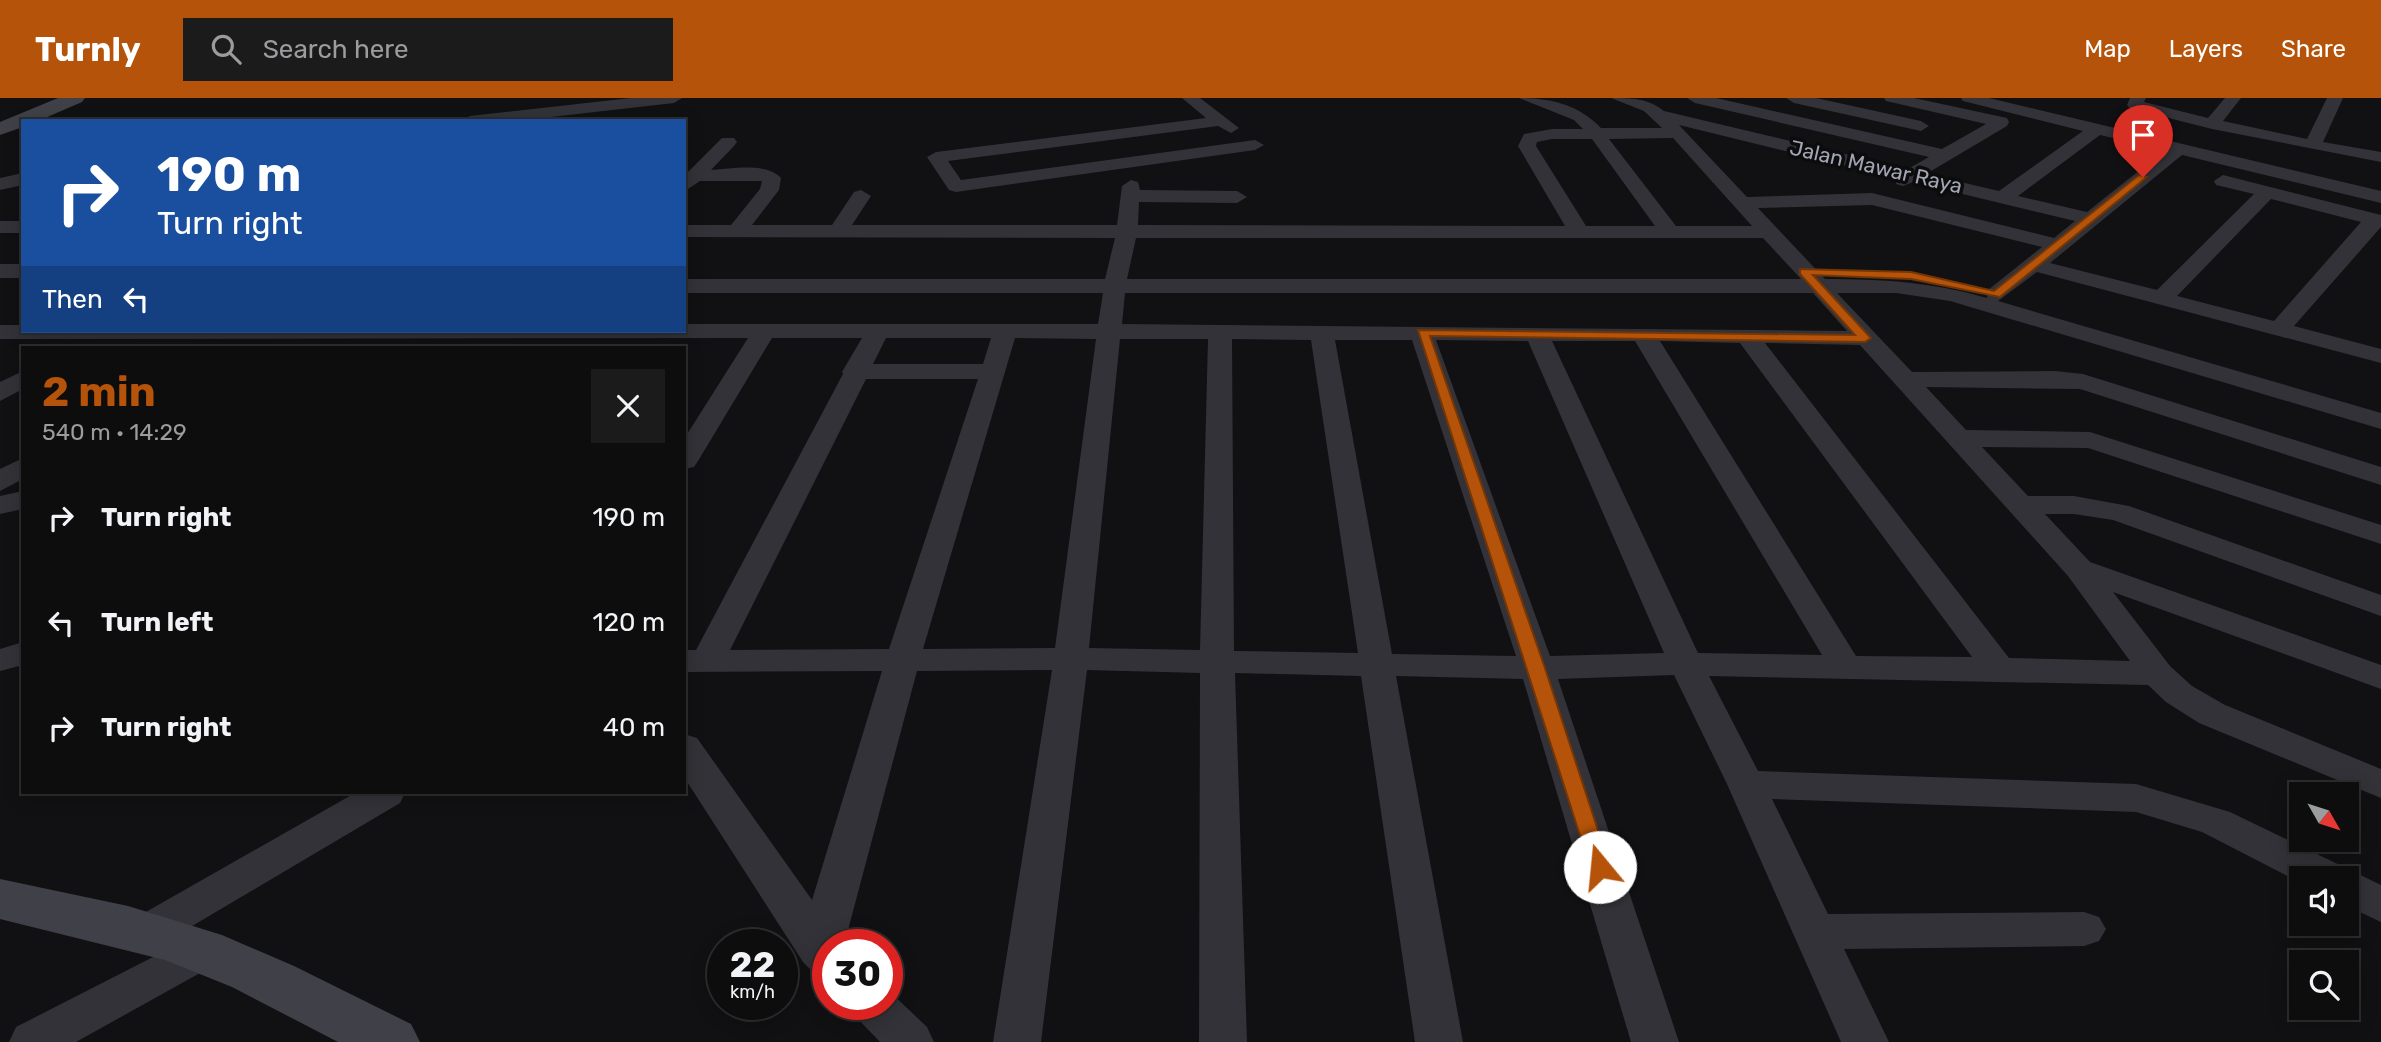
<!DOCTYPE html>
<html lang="en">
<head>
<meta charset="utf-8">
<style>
  body { margin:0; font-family:Rubik,sans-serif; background:#1b1b1c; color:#f1f3f6; height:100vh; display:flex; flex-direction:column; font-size:26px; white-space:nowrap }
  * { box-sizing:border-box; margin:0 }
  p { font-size:23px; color:#9a9c9e }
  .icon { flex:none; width:38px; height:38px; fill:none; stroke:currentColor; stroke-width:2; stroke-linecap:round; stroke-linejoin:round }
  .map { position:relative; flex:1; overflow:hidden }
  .sheet { position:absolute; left:21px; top:248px; width:665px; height:448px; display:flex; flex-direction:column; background:#0d0d0e; border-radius:0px; box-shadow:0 4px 18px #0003,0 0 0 2px #2d2d2e }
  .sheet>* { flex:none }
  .hud { position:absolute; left:21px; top:21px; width:665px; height:214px; border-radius:0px; box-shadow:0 4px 18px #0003,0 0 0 2px #2d2d2e; background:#1a4fa0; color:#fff; overflow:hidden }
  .needle { width:46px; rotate:129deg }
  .tools { position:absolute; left:2289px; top:684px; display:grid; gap:14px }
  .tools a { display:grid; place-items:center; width:70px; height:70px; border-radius:0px; background:#0d0d0e; box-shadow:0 4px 18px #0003,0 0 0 2px #2d2d2e; font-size:35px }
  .speed { position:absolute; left:707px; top:831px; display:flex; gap:14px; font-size:35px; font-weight:700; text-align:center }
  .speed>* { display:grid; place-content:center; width:91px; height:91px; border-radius:50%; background:#0d0d0e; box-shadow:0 4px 18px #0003,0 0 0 2px #2d2d2e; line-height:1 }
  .speed small { font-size:18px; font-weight:400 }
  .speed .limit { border:10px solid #d22; background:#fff; color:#111 }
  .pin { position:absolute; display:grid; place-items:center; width:60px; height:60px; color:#fff; margin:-72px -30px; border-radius:50% 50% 50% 0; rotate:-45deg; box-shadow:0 0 7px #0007 }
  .pin .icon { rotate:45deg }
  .me { position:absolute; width:77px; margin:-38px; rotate:343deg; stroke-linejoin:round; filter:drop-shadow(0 0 5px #0008) }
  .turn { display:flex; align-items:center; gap:24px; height:147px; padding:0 21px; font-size:32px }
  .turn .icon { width:91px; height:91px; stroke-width:2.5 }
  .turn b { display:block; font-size:49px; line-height:60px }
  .then { display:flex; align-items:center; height:66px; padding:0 21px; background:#0003; gap:14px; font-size:26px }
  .round { display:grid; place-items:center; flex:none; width:74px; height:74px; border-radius:0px; background:#1b1b1c }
  .overview { display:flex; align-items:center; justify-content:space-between; height:119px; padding:0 21px }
  h1 { font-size:42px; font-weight:700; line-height:52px; color:#b45309 }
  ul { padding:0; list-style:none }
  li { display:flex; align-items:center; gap:21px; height:105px; padding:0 21px }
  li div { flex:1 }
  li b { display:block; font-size:26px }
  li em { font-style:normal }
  header { display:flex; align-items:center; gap:42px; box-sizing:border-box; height:98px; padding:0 35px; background:#b45309; color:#fff }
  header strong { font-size:33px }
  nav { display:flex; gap:38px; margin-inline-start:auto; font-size:24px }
  .search { width:490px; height:63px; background:#1b1b1c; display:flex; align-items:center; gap:18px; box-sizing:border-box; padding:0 24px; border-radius:0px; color:#9a9c9e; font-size:26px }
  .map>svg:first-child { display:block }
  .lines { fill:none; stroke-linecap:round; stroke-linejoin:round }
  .minor { fill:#323238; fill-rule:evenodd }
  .secondary { fill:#404148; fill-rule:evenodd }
  .route { fill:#b45309; stroke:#753606; stroke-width:2 }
  .labels { text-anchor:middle; stroke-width:7; stroke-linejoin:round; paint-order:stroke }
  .far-street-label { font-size:21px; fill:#a1a5b4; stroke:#0c0c0d }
</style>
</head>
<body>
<header>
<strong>Turnly</strong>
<div class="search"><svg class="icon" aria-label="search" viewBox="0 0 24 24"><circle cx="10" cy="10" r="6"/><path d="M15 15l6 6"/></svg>Search here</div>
<nav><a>Map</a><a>Layers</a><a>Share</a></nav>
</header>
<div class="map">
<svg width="2381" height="944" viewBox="0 0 2381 944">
  <rect width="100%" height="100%" fill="#111113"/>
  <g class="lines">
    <path class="minor" d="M631 0H682L674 5 516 23H462L470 18Z
      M1182 0H1200L1239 30 1231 35 1218 28 948 63 961 82 1255 42 1264 47 1255 52 956 94 949 92 927 59 936 54 1206 20Z
      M1519 0C1551 0 1579 7 1601 30H1662L1644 13 1611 0C1631 0 1648 0 1664 13L1908 71 1929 59 1695 5 1687 0H1716L1942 51 1986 26 1886 3 1884 0H1914L2007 20 2009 24 2007 28 1926 76 1999 93 2083 33 1963 3 1961 0H1989L2381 93V105L2182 57 2050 165 2157 192 2254 96 2216 87 2214 83 2223 77 2381 117V129L2294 228 2381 251V265L2037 174 1998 203 2381 315V331L1950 203 1896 195H1837L1912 274 2055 273 2083 276 2381 369V387L2080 291 1926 289 1966 332 2090 334 2381 427V446L2088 350 1982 349 2028 398H2074L2129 408 2381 497V518L2113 422 2074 416H2045L2090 464 2381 567V591L2113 494 2170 568 2192 588 2225 607 2381 671V700L2199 625 2166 604 2148 587 1709 578 1758 673 2136 686 2230 714 2381 787V824L2347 808V780H2301V785L2202 734 2136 714 1772 701 1828 816 2084 814 2099 819 2106 831 2099 843 2084 848 1844 851 1889 944H1841L1727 686 1674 577 1558 581 1679 944H1631L1523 581 1396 578 1463 944H1415L1361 578 1235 575 1247 944H1199L1200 575 1087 572 1041 944H993L1052 572 917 573 844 847H828V878L812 873 803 864 684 679V636L697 640 812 802 882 573 684 574V552H696L843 276 842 274 862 240H772L698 363 694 369 684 371V341L748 240 0 241V227H23V233H684V226H1098L1103 195H684V181H1105L1115 140 684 139V127H731L760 91 762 83H700L688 91 684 90V78L722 40H734L737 44 734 48 711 72C731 71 766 64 781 80L779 92 752 127H832L854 94 861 92 871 98 852 127H1117L1122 88 1131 82 1138 84 1140 92 1237 93 1247 99 1237 105 1139 104 1138 127 1565 128 1518 48 1524 36 1552 31H1583L1574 22ZM1679 27 1895 80 1896 86 1903 88 1913 84 2075 123 2054 140 1872 95 1747 99ZM2100 37 2165 52 2087 114 2018 98ZM1673 40 1752 128H1676L1609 41ZM1552 41H1592L1655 128H1586L1536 48 1537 44ZM2271 101 2361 124 2274 223 2177 198ZM1872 107 2042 149 1988 192 1987 200C1932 184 1881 181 1825 181L1758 110ZM1136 140H1763L1801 181H1127ZM1125 195H1813L1847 233 1122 226ZM886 240H991L983 266H873ZM1015 240 1096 241 1055 550 923 551ZM1120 241H1208L1200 552 1089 550ZM1232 241 1311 242 1358 555 1234 553ZM1335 242H1412L1516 558 1392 556ZM1436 242 1528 243 1664 555 1550 558ZM1552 243H1635L1822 557 1698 555ZM1660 243 1740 245 1972 559 1856 558ZM1765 245 1860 247 2068 478 2130 563 2009 560ZM866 281H978L889 551 730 552Z
      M1786 0H1816L1921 23 1929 28 1921 33 1794 5Z
      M2130 0H2146L2144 4 2208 20 2225 0H2241L2223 23 2307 41 2327 0H2343L2323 44 2381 54V64L2212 31 2129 10 2127 7Z
      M23 75V87L0 92V80Z
      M0 123H23V135H0Z
      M0 166H23V180H0Z
      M23 273V291L0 303V284Z
      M23 360V381L0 393V371Z
      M23 393V411L0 416V398Z
      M23 544V567L0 573V551Z
      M355 695H405L400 705 160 847 145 853 130 847 123 835 130 823Z
      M202 834 218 839 224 852 218 865 76 944H9L16 929Z
      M887 891 927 929 934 944H880L857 920 850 906H887Z"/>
    <path class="secondary" d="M58 0H85L82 4 38 23H23V29L0 37V24Z
      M0 781 128 808 222 837 294 868 411 926 420 944H338L232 889 165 862 0 821Z"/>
  </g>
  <path class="route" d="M2139 77 2147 79 2000 199 1911 181 1813 177 1869 238 1871 240 1865 244 1430 238 1545 570 1610 769 1607 775H1592L1418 232 1855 237 1800 176V171L1911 174 1994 193Z"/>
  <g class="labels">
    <g class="far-street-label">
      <text transform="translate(1876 69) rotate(13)" y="7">Jalan Mawar Raya</text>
    </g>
  </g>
</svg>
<div class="tools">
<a><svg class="needle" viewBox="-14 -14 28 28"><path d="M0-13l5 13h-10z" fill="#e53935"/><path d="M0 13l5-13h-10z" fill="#9a9c9e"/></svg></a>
<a><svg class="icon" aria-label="sound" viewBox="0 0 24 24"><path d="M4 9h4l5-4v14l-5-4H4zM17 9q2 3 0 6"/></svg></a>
<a><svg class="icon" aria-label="search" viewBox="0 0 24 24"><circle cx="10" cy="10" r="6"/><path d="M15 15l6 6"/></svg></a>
</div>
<div class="speed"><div>22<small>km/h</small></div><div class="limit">30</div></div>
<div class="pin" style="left:2143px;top:79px;background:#d93025"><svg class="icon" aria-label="arrive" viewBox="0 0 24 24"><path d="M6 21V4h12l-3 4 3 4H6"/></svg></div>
<svg class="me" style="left:1600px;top:769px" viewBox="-20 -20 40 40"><circle r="19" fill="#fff"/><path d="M0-13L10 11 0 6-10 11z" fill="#b45309"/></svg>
<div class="hud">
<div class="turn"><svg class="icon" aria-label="right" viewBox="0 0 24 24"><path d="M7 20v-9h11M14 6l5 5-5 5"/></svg><div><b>190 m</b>Turn right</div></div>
<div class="then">Then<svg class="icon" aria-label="left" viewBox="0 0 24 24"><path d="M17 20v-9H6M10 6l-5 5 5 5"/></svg></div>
</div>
<section class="sheet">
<div class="overview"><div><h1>2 min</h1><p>540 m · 14:29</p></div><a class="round"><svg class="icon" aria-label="close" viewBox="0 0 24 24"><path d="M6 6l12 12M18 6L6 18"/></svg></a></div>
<ul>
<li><svg class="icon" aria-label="right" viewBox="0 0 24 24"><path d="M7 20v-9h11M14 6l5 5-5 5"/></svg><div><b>Turn right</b></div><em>190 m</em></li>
<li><svg class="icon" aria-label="left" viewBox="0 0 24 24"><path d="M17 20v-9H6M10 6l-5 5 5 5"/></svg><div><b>Turn left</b></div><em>120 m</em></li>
<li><svg class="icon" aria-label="right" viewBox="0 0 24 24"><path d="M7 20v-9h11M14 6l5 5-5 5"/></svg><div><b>Turn right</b></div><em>40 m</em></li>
</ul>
</section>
</div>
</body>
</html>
